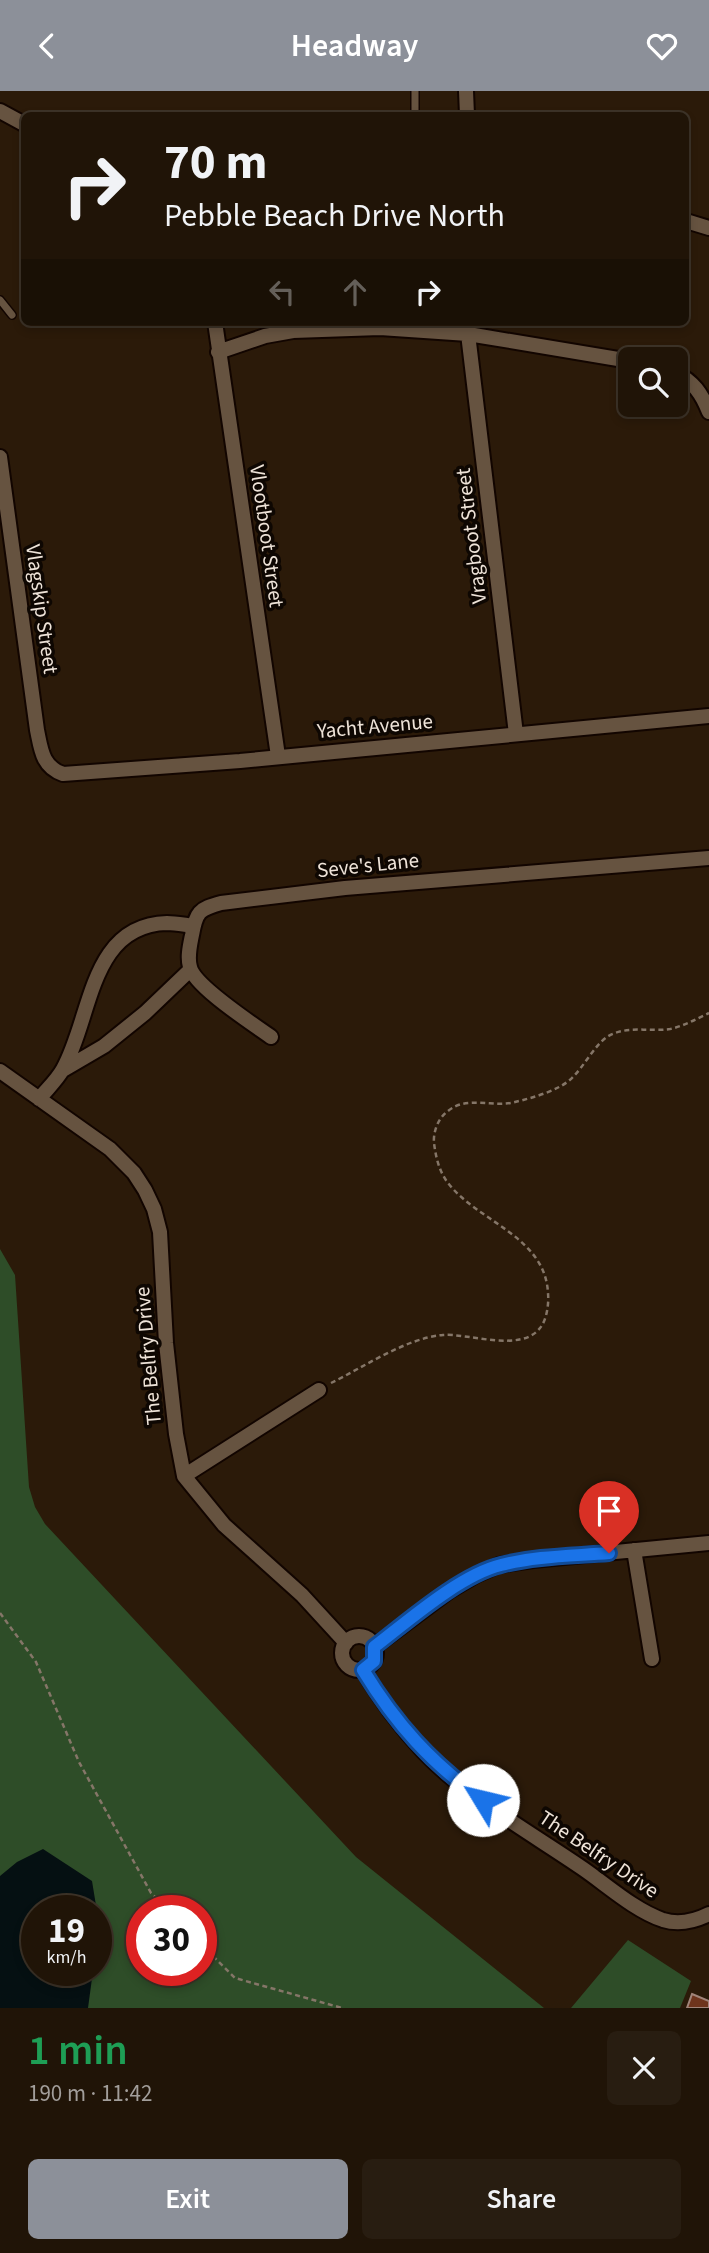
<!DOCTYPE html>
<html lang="en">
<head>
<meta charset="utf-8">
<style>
  body { margin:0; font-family:"Source Sans 3",sans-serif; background:#281d11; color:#f1f3f6; height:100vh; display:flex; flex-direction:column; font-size:26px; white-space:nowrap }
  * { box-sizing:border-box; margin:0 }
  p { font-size:23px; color:#a29e9b }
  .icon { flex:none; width:38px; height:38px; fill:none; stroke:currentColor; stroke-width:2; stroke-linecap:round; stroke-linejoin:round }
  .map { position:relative; height:1917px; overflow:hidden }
  .side { display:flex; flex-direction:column; background:#201407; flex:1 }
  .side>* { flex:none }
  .hud { position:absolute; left:21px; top:21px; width:668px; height:214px; border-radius:10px; box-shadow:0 4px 10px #0003,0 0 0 2px #3d3328; background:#201407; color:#f1f3f6; overflow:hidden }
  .controls { position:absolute; left:618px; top:256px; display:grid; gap:14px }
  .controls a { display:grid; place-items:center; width:70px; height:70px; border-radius:10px; background:#201407; box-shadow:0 4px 10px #0003,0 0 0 2px #3d3328; font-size:35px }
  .speed { position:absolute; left:21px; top:1804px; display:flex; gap:14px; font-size:35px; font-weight:700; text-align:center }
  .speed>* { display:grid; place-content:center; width:91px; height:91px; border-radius:50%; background:#201407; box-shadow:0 4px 10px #0003,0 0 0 2px #3d3328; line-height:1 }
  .speed small { font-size:18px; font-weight:400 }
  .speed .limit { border:10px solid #d22; background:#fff; color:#111 }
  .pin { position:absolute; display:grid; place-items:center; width:60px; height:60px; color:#fff; margin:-72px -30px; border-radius:50% 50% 50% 0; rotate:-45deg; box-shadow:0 0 7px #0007 }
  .pin .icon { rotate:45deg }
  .me { position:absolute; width:77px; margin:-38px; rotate:306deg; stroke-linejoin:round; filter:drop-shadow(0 0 5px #0008) }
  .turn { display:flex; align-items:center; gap:24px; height:147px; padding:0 28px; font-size:32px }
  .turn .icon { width:91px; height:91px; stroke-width:2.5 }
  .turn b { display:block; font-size:49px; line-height:60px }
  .lanes { display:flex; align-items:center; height:66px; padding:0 28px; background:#0003; justify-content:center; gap:35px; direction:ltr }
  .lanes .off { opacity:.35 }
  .round { display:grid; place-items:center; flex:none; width:74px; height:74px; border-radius:10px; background:#281d11 }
  .overview { display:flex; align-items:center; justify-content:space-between; height:119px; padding:0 28px }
  h1 { font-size:42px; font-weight:600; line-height:52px; color:#1e9e55 }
  .button { display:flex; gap:14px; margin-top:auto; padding:14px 28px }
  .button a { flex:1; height:80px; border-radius:10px; background:#8c9099; color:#fff; font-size:28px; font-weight:600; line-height:80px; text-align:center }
  .button a+a { background:#281d11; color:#f1f3f6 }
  header { display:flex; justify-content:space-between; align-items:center; height:91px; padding:0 28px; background:#8c9099; color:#fff; font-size:32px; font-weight:600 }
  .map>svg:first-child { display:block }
  .green { fill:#2e4d28; fill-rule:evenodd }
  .water { fill:#051012 }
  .building { fill:#6e341c; stroke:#a08479; stroke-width:2 }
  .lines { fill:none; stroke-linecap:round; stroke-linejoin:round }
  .service-casing { stroke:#120500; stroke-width:10 }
  .minor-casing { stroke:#120500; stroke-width:18 }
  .path { stroke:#857668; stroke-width:2.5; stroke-dasharray:5 3.5; stroke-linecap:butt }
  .service { stroke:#665340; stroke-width:7 }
  .minor { stroke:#665340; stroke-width:14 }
  .route-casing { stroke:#114b97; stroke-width:18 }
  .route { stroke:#1a73e8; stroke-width:12 }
  .labels { text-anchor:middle; stroke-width:7; stroke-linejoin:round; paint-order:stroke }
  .street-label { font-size:21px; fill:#eee3d8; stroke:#0e0702 }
</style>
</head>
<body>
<header><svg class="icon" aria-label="back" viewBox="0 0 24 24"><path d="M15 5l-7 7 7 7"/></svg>Headway<svg class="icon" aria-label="heart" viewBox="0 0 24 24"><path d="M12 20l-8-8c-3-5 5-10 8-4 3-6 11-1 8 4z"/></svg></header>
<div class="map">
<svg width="709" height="1917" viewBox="0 0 709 1917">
  <rect width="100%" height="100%" fill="#2b1a09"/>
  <path class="green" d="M0 1158 15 1184 29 1396 35 1416 45 1433 356 1766 544 1917H0ZM37 1820H96V1880H37ZM142 1820H201V1880H142Z
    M628 1849 691 1890 680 1917H571Z"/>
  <path class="water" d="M43 1758 92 1790 101 1845 96 1865V1820H37V1880H93L88 1917H0V1785L17 1771Z"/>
  <path class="building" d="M692 1903 709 1910V1917H687Z"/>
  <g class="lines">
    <defs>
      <path id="service" d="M415 24V0
        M0 209 12 224"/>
      <path id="minor" d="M466 0 467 24
        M0 20 24 33
        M686 130 709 137
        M215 231 278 665
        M468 243 516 643
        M218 261 265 245 293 240 380 237 468 243 630 270
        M676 282C693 290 702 303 709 321
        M0 366 37 639C41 658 42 676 63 683L240 670 709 625
        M271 946C253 933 194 895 190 876 187 866 190 854 192 844 196 821 199 818 221 812L345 797 709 767
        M63 979 104 955 145 922 190 879
        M0 980 110 1058 134 1082 145 1099 154 1118 160 1141 166 1252 176 1343 184 1385 224 1434 302 1504 346 1552
        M39 1008C47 998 57 989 63 978 92 927 89 834 167 832 176 832 185 834 194 835
        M184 1385 319 1299
        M634 1459 652 1568
        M342 1562a17 17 0 1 1 34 0a17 17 0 1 1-34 0Z
        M374 1556 449 1500 476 1484 499 1474 533 1469 709 1452
        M363 1579C380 1608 400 1635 423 1660 465 1705 531 1742 582 1777 607 1794 634 1819 663 1829 679 1834 695 1830 709 1823"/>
    </defs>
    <use href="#service" class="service-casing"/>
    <use href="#minor" class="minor-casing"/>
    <path class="path" d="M331 1292C364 1276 406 1247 443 1244 468 1242 521 1262 540 1237 547 1229 549 1212 548 1202 545 1145 478 1131 448 1092 439 1080 436 1067 434 1052 433 1041 438 1027 448 1020 467 1004 493 1017 515 1011 532 1007 561 999 573 986 584 975 595 954 607 946 625 934 650 941 670 938 684 935 696 928 709 922
      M0 1522 36 1571 79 1671 151 1802 169 1820
      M201 1853 235 1887 342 1917"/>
    <use href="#service" class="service"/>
    <use href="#minor" class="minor"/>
  </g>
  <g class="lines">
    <defs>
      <path id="route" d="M483 1709C431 1672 396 1633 363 1579L374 1570V1556C408 1530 460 1484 501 1474 536 1465 573 1465 609 1462"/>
    </defs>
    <use href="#route" class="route-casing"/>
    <use href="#route" class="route"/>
  </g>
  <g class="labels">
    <g class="street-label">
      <text transform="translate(267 445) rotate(82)" y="7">Vlootboot Street</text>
      <text transform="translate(471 445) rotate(-97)" y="7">Vragboot Street</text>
      <text transform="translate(42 518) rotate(82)" y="7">Vlagskip Street</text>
      <text transform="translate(375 635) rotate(-5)" y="7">Yacht Avenue</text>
      <text transform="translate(368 774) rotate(-6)" y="7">Seve's Lane</text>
      <text transform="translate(148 1265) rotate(-95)" y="7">The Belfry Drive</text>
      <text transform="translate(599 1763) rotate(34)" y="7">The Belfry Drive</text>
    </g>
  </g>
</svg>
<div class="controls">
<a><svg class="icon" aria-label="search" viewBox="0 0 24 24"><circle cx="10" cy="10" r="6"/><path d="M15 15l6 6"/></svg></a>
</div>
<div class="speed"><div>19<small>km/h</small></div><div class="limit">30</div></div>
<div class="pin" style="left:609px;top:1462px;background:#d93025"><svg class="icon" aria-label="arrive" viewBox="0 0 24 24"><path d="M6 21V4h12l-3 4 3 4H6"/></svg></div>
<svg class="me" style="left:483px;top:1709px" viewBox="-20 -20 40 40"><circle r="19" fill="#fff"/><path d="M0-13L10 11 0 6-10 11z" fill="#1a73e8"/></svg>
<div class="hud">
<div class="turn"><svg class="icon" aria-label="right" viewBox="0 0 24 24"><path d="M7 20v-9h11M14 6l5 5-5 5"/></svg><div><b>70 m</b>Pebble Beach Drive North</div></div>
<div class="lanes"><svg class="icon off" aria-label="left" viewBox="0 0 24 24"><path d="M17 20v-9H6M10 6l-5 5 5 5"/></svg><svg class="icon off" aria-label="ahead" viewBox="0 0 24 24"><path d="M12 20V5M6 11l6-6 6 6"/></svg><svg class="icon" aria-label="right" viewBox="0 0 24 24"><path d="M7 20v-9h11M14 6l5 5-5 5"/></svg></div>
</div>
</div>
<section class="side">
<div class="overview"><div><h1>1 min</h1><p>190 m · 11:42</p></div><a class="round"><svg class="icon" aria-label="close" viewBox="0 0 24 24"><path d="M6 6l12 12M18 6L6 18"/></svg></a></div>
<div class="button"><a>Exit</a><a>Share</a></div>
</section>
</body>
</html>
